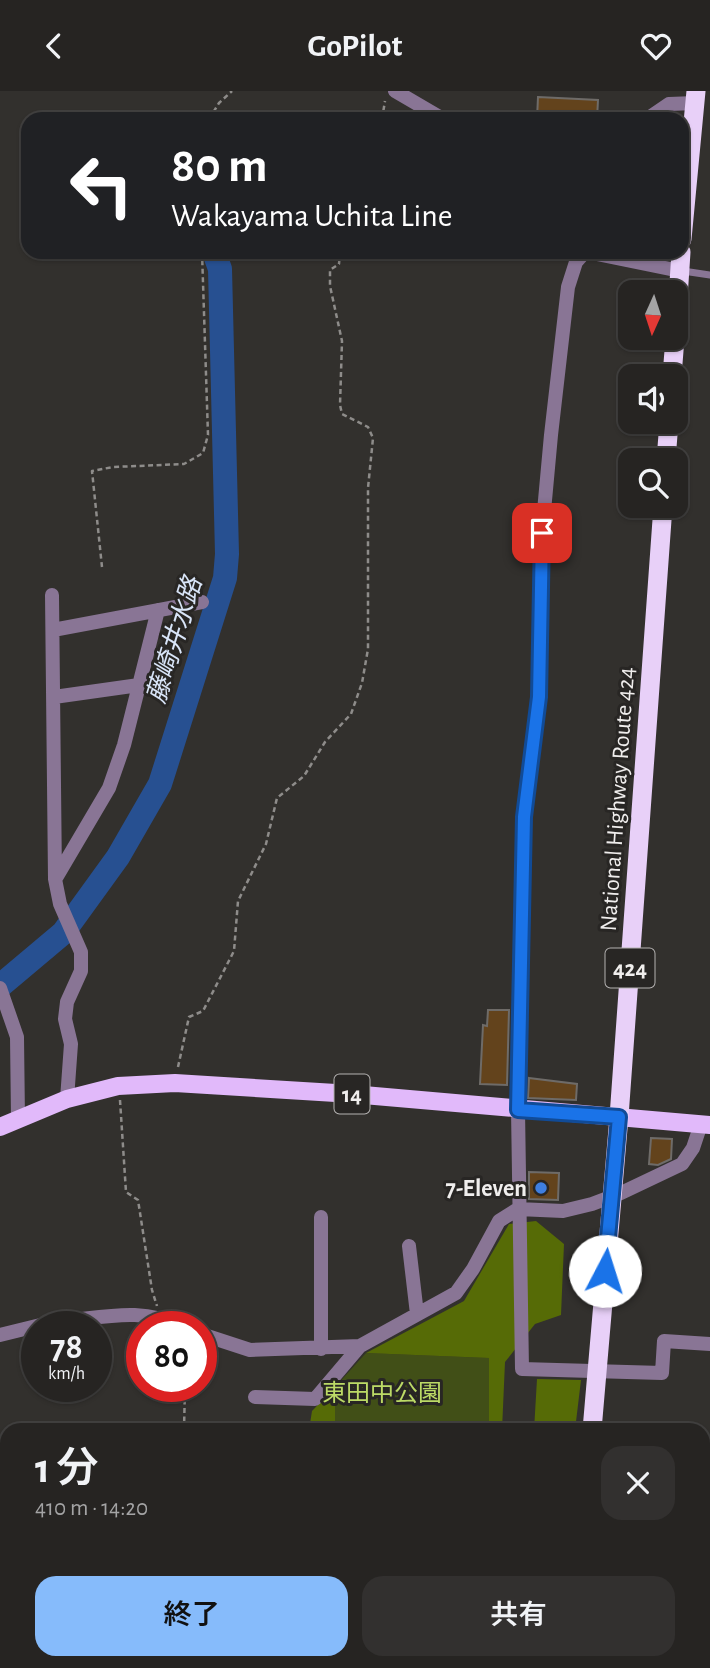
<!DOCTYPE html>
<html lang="ja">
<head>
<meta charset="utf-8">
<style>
  body { margin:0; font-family:"Alegreya Sans","Noto Sans JP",sans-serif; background:#32302f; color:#f1f3f6; height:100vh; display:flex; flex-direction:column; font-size:26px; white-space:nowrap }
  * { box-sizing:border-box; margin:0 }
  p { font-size:23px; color:#a4a4a5 }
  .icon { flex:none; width:38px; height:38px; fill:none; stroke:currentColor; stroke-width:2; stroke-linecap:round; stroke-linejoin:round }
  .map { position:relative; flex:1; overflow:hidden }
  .panel { position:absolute; left:0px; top:1332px; width:710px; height:247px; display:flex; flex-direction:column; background:#262422; border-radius:21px 21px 0 0; box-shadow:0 2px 5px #0004,0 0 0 2px #424140 }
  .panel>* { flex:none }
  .hud { position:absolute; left:21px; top:21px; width:668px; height:147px; border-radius:21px; box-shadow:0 2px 5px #0004,0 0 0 2px #424140; background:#202124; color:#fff; overflow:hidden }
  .needle { width:46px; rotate:183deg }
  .tools { position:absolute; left:618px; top:189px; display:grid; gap:14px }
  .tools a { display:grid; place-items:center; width:70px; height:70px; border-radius:14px; background:#262422; box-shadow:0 2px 5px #0004,0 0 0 2px #424140; font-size:35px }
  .speed { position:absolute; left:21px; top:1220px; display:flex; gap:14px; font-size:35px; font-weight:700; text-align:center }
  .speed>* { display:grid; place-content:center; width:91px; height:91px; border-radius:50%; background:#262422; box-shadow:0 2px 5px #0004,0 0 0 2px #424140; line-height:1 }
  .speed small { font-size:18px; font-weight:400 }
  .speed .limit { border:10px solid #d22; background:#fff; color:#111 }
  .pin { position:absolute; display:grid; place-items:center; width:60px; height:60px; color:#fff; margin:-30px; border-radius:14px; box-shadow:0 4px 10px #0006 }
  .me { position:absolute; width:77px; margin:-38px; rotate:5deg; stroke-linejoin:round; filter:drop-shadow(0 0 5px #0008) }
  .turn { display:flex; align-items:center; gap:24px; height:147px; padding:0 35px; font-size:32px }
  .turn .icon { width:91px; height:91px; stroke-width:2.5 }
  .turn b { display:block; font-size:49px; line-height:60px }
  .round { display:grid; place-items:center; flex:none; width:74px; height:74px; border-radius:21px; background:#32302f }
  .overview { display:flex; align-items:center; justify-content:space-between; height:119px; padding:0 35px }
  h1 { font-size:42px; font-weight:600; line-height:52px }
  .cta { display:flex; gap:14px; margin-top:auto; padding:14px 35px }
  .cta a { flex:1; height:80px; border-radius:21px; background:#86bbfb; color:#111; font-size:28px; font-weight:600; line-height:80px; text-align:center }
  .cta a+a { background:#32302f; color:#f1f3f6 }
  header { display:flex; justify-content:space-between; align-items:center; height:91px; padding:0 35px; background:#262422; font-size:32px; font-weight:600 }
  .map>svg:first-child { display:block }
  .green { fill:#414f17 }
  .forest { fill:#566b06 }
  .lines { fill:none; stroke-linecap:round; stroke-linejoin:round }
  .river { stroke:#275091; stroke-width:24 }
  .building { fill:#63431c; stroke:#6e6b68; stroke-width:2 }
  .path { stroke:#8e8c8a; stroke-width:2.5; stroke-dasharray:5 3.5; stroke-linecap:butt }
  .service { stroke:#897595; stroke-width:7 }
  .minor { stroke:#897595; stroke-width:14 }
  .tertiary { stroke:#897595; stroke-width:14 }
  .primary { stroke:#e1b9fa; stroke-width:18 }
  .trunk { stroke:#e8d0f8; stroke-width:19 }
  .route-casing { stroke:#114b97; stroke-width:18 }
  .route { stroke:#1a73e8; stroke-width:12 }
  .shop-dot { fill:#3f7fe0; stroke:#282624; stroke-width:2.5 }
  .labels { text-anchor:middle; stroke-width:6; stroke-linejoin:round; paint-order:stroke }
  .shield { fill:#282624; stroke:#b4b2b1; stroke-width:2 }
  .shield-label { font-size:23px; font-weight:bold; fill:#f0eeed }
  .street-label { font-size:24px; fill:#f0eeed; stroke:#282624 }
  .poi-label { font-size:24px; font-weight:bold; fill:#f0eeed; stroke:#282624; text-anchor:end }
  .park-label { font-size:24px; fill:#bcda66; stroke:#282624 }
  .water-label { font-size:26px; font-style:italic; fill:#d9e5f8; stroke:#282624 }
</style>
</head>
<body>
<header><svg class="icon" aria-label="back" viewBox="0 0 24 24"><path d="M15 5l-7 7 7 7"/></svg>GoPilot<svg class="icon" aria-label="heart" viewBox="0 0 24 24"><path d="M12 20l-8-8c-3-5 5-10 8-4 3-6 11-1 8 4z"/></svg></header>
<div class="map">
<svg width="710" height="1577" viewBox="0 0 710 1577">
  <rect width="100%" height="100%" fill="#32302d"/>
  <path class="green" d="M366 1262 490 1267V1339H335V1296Z"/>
  <path class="forest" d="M536 1130 564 1153 561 1224 535 1233 505 1271 502 1339H489V1267L366 1262 464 1210 509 1133Z
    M537 1288 581 1289 575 1339H534Z
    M335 1296V1339H309L312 1320Z"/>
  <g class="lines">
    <path class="river" d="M0 895 63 842 118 766 160 693 225 487 227 463 220 178 214 161"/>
  </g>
  <path class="building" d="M538 6 598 9 597 28H537Z
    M488 919H509L507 994 480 993 483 934 487 935Z
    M529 987 577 993 576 1009 528 1007Z
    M651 1047 672 1048 671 1068 658 1074 649 1073Z
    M529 1081 559 1082 558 1109 529 1108Z"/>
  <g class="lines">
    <path class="path" d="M209 28 219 12 232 0
      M382 28 385 10
      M102 476 92 380 113 376 184 373 203 362 208 344 202 161
      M178 976 189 926 203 920 234 860 238 810 266 753 277 707 304 685 325 651 351 623 362 592 368 558V397L373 347 368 336 342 323 340 314 342 250 330 195V179L339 173 340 161
      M120 1009 126 1101 138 1109 152 1199 157 1215
      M184 1339 185 1295
      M200 1577V1572"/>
    <path class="service" d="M683 180 710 184"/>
    <path class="minor" d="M395 0 443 28
      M647 28 669 13 695 12
      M585 161 576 171 568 196 551 344 542 442 539 606 524 726 518 1019 522 1278 662 1282 664 1250 710 1253
      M587 161 680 180
      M52 504 55 788 60 813 81 861V880L67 911 65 928 71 953 67 1008
      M53 539 202 511
      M54 606 139 594
      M56 787 109 697 124 654 158 519
      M409 1155 417 1223
      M201 1243 250 1259 360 1255 456 1202 473 1178 499 1130 518 1118 563 1120 592 1113 621 1102 682 1073 693 1057 701 1033
      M0 1244 65 1228 74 1229C116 1224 144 1218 184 1236
      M321 1258V1126
      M255 1306 315 1308 360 1255"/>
    <path class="tertiary" d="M0 897 17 946 18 1028
      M67 1577 68 1572"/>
    <path class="primary" d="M0 1036 67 1008 118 995 175 992 352 1003 710 1034"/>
    <path class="trunk" d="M682 148 696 0
      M676 238 681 161
      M672 285 675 247
      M666 369 669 331
      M592 1339 619 1026 663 415
      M0 1507 7 1511
      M0 1530 7 1533
      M89 1572 101 1577
      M140 1572 152 1577
      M573 1577V1572"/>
  </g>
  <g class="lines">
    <defs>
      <path id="route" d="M542 442 539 606 524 726 518 1019 619 1026 605 1180"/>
    </defs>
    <use href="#route" class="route-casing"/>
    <use href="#route" class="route"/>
  </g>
  <circle class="shop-dot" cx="541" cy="1097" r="7"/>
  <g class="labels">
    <g class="shield">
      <rect x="605.5" y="857.5" width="49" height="39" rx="5"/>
      <rect x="334.5" y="983.5" width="35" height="39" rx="5"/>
    </g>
    <g class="shield-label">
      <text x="630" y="885">424</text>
      <text x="352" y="1011">14</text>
    </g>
    <g class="street-label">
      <text transform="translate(617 708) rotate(-86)" y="8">National Highway Route 424</text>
    </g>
    <g class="poi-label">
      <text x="527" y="1105">7-Eleven</text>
    </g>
    <g class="park-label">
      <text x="382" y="1310">東田中公園</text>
    </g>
    <g class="water-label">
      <text transform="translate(174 549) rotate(-73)" y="9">藤崎井水路</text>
    </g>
  </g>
</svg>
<div class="tools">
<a><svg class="needle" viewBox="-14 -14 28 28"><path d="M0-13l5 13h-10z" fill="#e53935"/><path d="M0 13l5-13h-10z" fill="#a4a4a5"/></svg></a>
<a><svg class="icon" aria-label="sound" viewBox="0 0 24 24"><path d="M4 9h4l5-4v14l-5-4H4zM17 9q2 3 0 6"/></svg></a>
<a><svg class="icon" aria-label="search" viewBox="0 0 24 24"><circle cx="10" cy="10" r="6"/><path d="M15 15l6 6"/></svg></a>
</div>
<div class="speed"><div>78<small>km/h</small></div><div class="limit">80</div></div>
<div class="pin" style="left:542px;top:442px;background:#d93025"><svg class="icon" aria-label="arrive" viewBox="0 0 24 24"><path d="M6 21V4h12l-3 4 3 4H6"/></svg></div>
<svg class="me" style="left:605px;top:1180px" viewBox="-20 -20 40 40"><circle r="19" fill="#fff"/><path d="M0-13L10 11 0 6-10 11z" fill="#1a73e8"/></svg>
<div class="hud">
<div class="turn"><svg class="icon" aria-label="left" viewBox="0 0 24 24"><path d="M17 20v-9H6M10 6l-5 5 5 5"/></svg><div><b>80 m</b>Wakayama Uchita Line</div></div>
</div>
<section class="panel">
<div class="overview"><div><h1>1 分</h1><p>410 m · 14:20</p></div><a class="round"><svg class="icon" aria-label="close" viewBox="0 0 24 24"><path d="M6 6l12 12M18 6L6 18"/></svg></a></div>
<div class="cta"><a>終了</a><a>共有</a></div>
</section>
</div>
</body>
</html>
